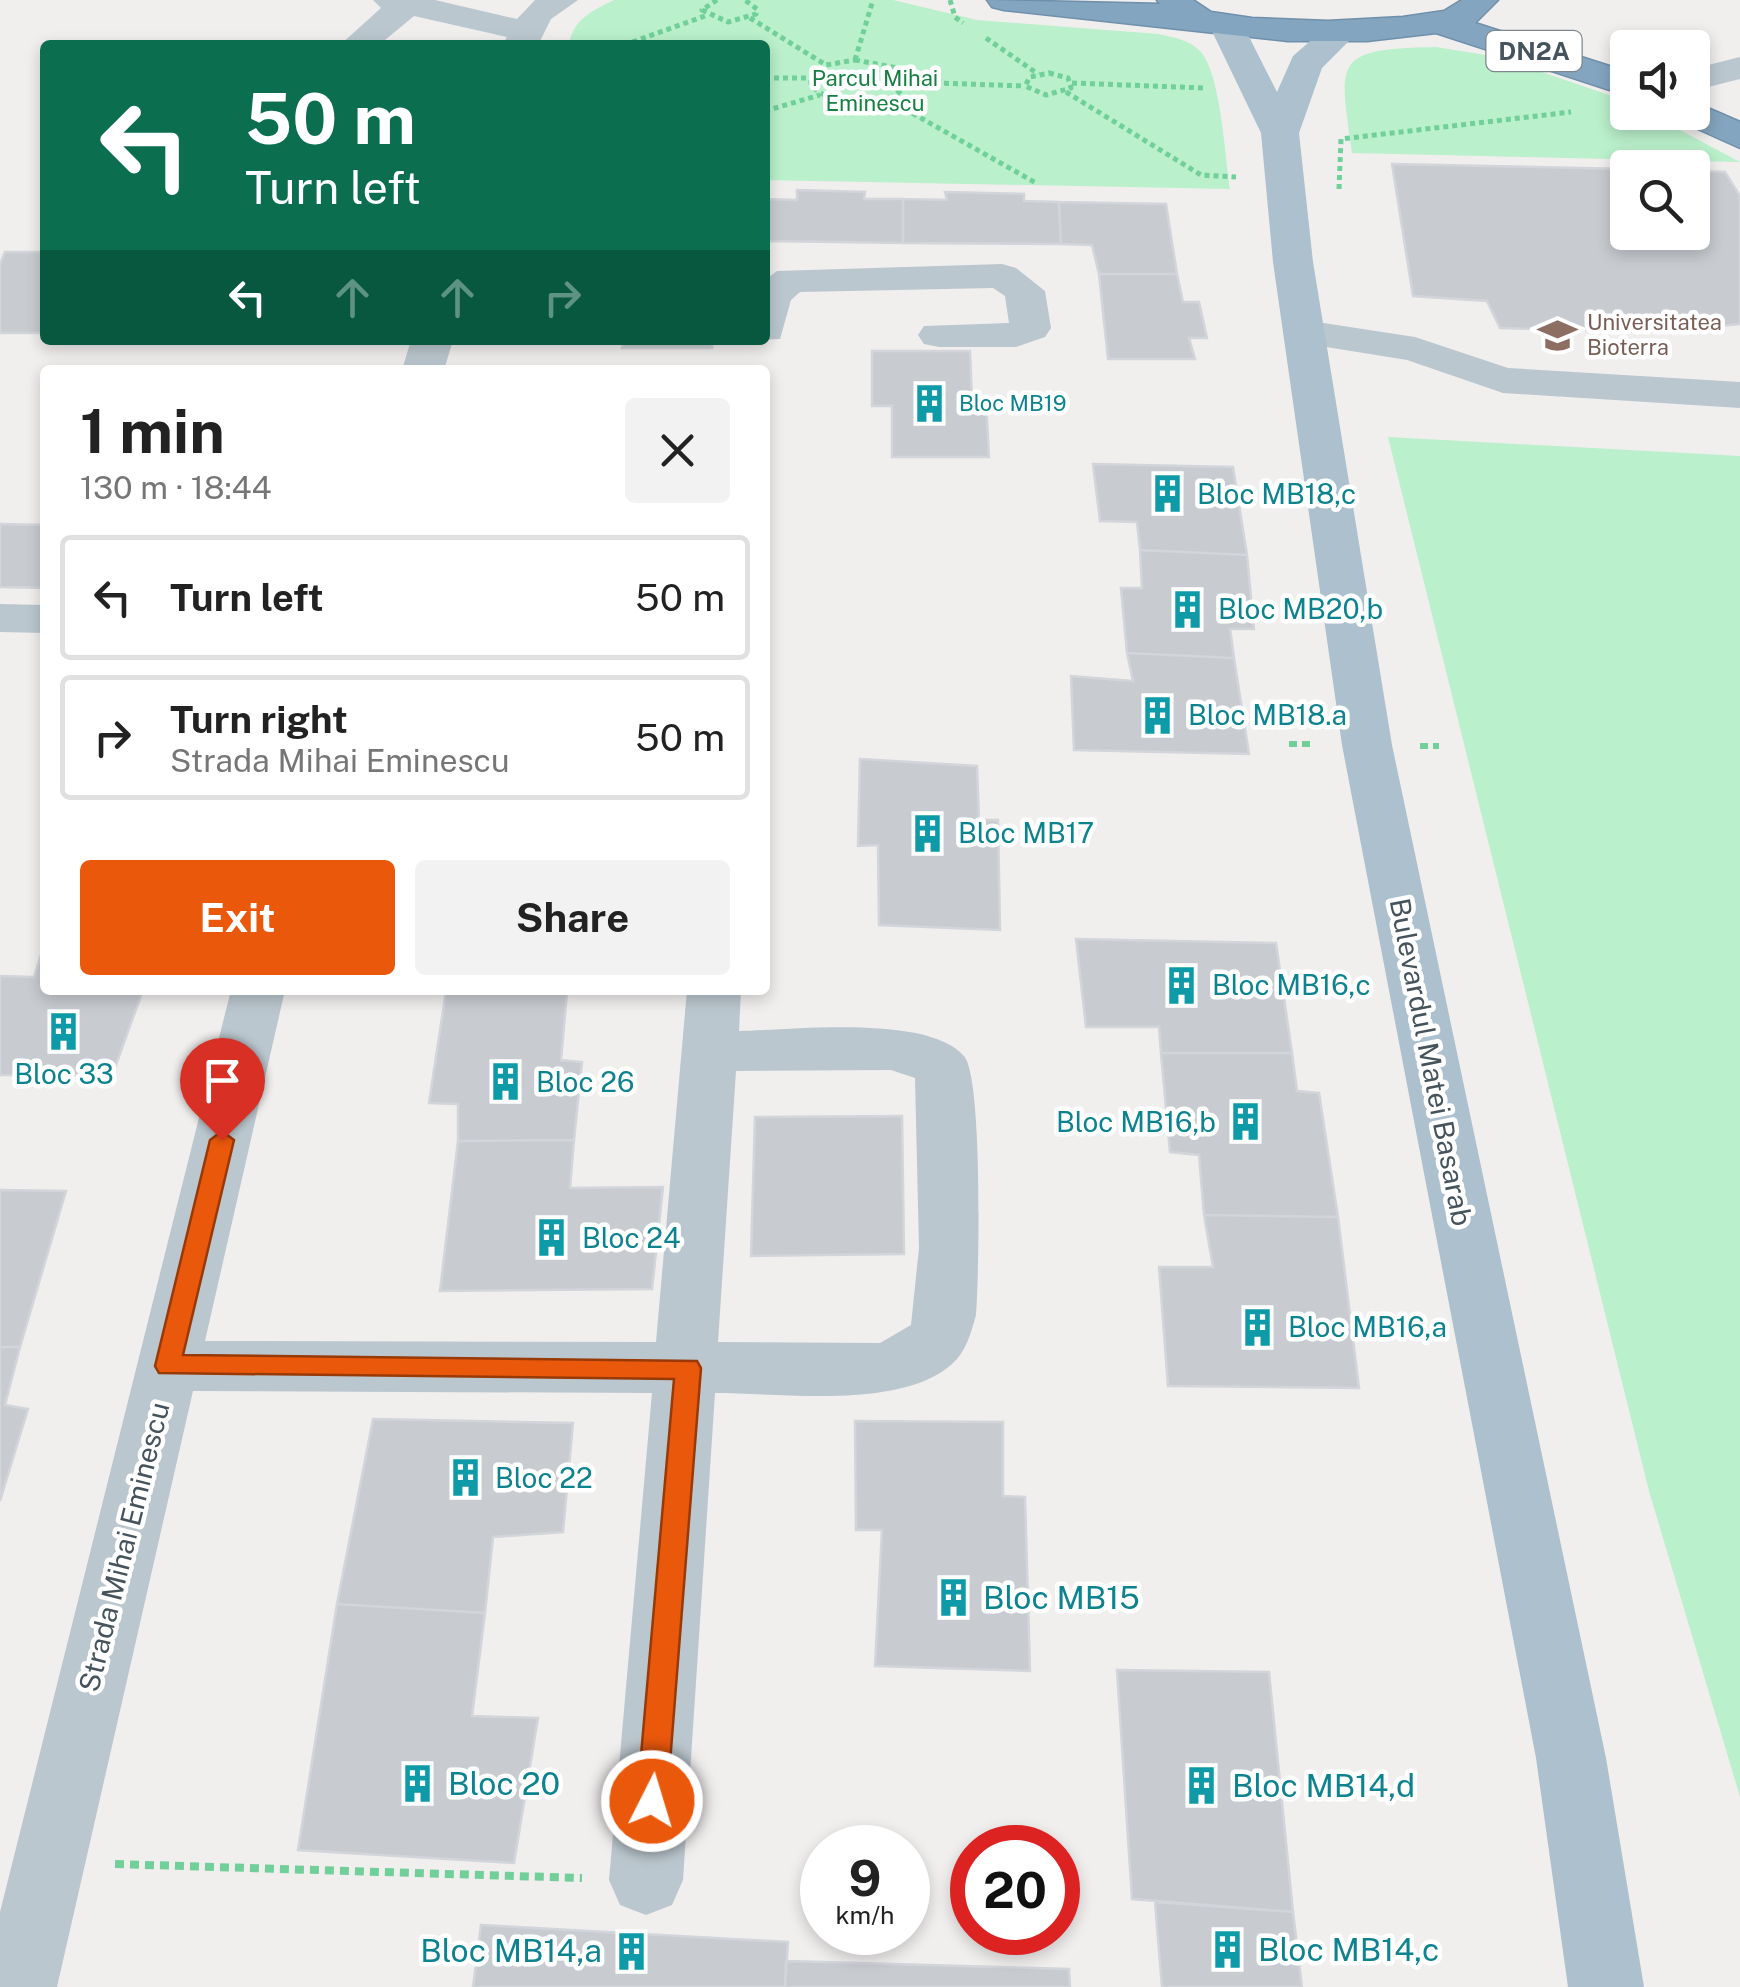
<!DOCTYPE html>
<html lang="en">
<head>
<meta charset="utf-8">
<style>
  body { margin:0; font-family:"Public Sans",sans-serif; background:#f2f2f2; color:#222; height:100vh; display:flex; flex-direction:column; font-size:38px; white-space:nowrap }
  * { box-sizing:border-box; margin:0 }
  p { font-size:32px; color:#767676 }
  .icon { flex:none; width:55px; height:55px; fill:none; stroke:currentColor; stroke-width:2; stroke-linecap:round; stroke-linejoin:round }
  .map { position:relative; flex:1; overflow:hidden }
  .side { position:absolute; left:40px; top:365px; width:730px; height:630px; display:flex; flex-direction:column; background:#fff; border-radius:10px; box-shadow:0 5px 15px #0003 }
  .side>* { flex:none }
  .guide { position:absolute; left:40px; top:40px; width:730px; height:305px; border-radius:10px; box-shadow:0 5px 15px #0003; background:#0b6e4f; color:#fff; overflow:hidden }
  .controls { position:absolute; left:1610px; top:30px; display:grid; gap:20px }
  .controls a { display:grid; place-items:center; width:100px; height:100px; border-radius:10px; background:#fff; box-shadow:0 5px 15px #0003; font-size:50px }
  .speed { position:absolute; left:800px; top:1825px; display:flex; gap:20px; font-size:50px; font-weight:700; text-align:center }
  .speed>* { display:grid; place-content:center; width:130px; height:130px; border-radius:50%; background:#fff; box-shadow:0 5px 15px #0003; line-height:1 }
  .speed small { font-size:25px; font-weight:400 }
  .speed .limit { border:15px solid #d22; background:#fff; color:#111 }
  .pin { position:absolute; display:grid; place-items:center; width:85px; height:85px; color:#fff; margin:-102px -42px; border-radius:50% 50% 50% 0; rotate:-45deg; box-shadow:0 0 10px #0007 }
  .pin .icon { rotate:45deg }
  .me { position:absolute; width:110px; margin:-55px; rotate:5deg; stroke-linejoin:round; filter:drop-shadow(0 0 8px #0008) }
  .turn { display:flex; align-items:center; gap:35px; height:210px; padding:0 40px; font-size:45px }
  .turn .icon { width:130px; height:130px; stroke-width:2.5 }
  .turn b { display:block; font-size:70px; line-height:85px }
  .lanes { display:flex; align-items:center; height:95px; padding:0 40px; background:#0003; justify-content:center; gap:50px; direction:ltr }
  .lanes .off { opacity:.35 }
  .round { display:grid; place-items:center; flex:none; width:105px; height:105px; border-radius:10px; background:#f2f2f2 }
  .headline { display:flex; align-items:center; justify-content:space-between; height:170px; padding:0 40px }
  h1 { font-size:60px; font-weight:700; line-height:75px }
  .primary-button { display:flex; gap:20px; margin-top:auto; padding:20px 40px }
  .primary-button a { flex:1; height:115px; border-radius:10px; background:#ea580c; color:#fff; font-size:40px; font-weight:700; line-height:115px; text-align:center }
  .primary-button a+a { background:#f2f2f2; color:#222 }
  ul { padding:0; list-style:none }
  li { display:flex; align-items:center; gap:30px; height:125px; margin:0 20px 15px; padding:0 20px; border:5px solid #e0e0e0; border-radius:10px }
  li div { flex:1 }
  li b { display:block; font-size:38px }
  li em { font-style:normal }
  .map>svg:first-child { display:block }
  .green { fill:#baf0cb }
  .building { fill:#c8ccd1; stroke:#d2d5da; stroke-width:2.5 }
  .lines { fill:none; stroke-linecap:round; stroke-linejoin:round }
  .highway-casing { stroke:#6f90ab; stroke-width:3 }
  .path-far2 { stroke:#71cf99; stroke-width:5; stroke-dasharray:5 4; stroke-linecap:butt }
  .path-far1 { stroke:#71cf99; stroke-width:6; stroke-dasharray:8 5; stroke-linecap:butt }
  .path { stroke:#71cf99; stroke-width:8; stroke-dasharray:9 6; stroke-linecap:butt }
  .minor { fill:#bbc7ce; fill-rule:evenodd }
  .major { fill:#acc0ce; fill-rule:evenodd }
  .highway { fill:#84a5bf; fill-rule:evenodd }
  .route { fill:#ea580c; stroke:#983908; stroke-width:2.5 }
  .labels { text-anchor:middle; stroke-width:9; stroke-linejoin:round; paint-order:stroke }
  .far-park-label { font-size:22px; fill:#148041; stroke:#fff }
  .far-education-label { font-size:22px; fill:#785e54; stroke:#fff; text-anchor:start }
  .far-culture-label { font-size:22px; fill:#0d838f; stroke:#fff; text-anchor:start }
  .shield { fill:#fff; stroke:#7d878d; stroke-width:2.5 }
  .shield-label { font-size:25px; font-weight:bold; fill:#45535c }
  .culture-label { font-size:28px; fill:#0d838f; stroke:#fff; text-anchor:start }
  .street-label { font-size:28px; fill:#45535c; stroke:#fff }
  .near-culture-label { font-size:32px; fill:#0d838f; stroke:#fff; text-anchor:start }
</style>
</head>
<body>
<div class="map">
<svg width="1740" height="1987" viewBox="0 0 1740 1987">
  <rect width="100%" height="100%" fill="#f1eeee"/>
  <path class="green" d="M614 0H893L977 20 1158 34C1173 37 1190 40 1201 52 1221 76 1225 157 1230 189L765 180V45H569C573 19 592 11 614 0Z
    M1436 47 1498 57 1612 96 1627 103 1628 112 1648 113 1740 162 1352 153C1339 60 1332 49 1436 47Z
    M1388 437 1740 456V1797L1649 1491Z"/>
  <path class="building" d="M1392 164 1628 169V232H1692V171L1725 172 1740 196V324L1661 332 1500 328 1487 301 1413 296Z
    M797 190 865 192 864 199H903V243L765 241V199L797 200Z
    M945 192 1024 194V201L1059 202 1061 244 903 243V199L947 200Z
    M1059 202 1166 204 1177 274H1099L1092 245 1061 244Z
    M5 252H45V333H0V264Z
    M1099 274H1177L1183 302H1199L1207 338H1189L1195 359H1108Z
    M623 340H713L712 348H622Z
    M872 351H970L972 400H986L989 457H892V406H872Z
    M1093 464 1233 467 1247 555 1140 550 1137 522 1100 521Z
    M0 524 45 525V588L0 587Z
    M1140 550 1247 555 1254 629H1230L1234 658 1127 653 1121 588H1142Z
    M1127 653 1234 658 1249 754 1074 750 1071 676 1133 681Z
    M860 759 977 766 979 820H998L1000 930 879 925 878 845 858 846Z
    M1076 939 1276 943 1292 1053H1161L1159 1027H1086Z
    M45 942V990H143L112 1076 0 1075V976L34 977Z
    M447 990H567V992Z
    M446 991 567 992 561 1060 582 1062 574 1140 458 1141V1104L429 1103Z
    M1161 1053H1292L1297 1091 1319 1093 1338 1217 1204 1215 1199 1155 1170 1152Z
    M902 1116 904 1254 751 1256 755 1117Z
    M574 1140 570 1188 663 1187 652 1289 440 1291 458 1141Z
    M0 1190 66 1191 20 1347H0Z
    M1204 1215 1338 1217 1359 1388 1168 1386 1159 1267H1213Z
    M0 1347H20L5 1405 28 1409 0 1501Z
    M373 1419 573 1423 563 1532 493 1537 485 1613 337 1604Z
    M855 1421 1003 1422V1496L1025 1497 1030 1671 875 1666 882 1530H856Z
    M337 1604 485 1613 472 1716 538 1718 514 1863 298 1850Z
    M1117 1670 1269 1672 1293 1912 1132 1899Z
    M1155 1902 1293 1912 1302 1987H1162Z
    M481 1925 788 1942 785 1987H473Z
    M786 1961 1069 1969 1070 1987H785Z"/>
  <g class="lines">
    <defs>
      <path id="highway" d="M987 0 1160 4 1157 0H1193L1211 12 1252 18 1328 21 1403 17 1444 11 1462 0H1498L1475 23 1628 72V96L1436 33 1367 41H1288L1004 10 992 7Z
        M1692 101 1740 122V148L1678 120 1673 112H1692Z"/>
    </defs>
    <use href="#highway" class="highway-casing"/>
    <path class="path-far2" d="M717 0 702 10 728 22 756 14 757 9 745 0
      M950 0 955 17 963 23
      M750 18 826 65
      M986 38 1038 74
      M624 45 705 16
      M855 60 898 68 908 82C885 115 839 109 811 86V78L826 65Z
      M855 60 873 0
      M1049 73 1068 78 1071 88 1046 95 1025 86 1030 77Z
      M765 78H811
      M908 82 1025 86
      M1072 83 1205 88
      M1066 92 1201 175 1236 177
      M889 100 1036 183
      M765 111 820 95
      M765 176 772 180
      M1339 189 1341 139 1571 112"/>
    <path class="path-far1" d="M1289 744H1312
      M1420 746H1439"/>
    <path class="path" d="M115 1864 582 1878"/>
    <path class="minor" d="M373 0H435L517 19 535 0H578L551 19 538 45H502L507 37 414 16 379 45H340L381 8Z
      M1740 57V79L1692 91V69Z
      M1002 264 1016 268 1045 291 1051 328 1045 337 1016 347H939L924 344 918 335 924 326 1009 323 1005 296 993 288 800 292 791 300 780 339 756 340H765V280L777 271Z
      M1304 320 1415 337 1508 368 1740 382V408L1503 393 1407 360 1289 341 1283 332 1289 323Z
      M411 340H453L444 370H402Z
      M0 604 45 605V633L0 632Z
      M231 990H285L205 1341 656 1342 687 990H741L739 1031C792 1030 928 1014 964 1056 983 1078 979 1277 976 1315 971 1333 966 1352 952 1364 901 1410 780 1393 715 1393L683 1880 672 1905 646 1915 620 1905 609 1880 652 1393 193 1391 57 1987H0V1912ZM891 1070 915 1078 919 1248 911 1325 880 1343 718 1342 736 1071Z"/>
    <path class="major" d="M1226 15 1238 18 1243 25 1277 92 1293 56 1332 22H1356L1361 29 1322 68 1299 133 1313 262 1392 745 1606 1758 1644 1987H1568L1536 1758 1342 745 1273 262 1261 133 1209 25 1214 18Z"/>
    <use href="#highway" class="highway"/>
  </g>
  <path class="route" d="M222 1131 234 1140 183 1355 697 1361 701 1368 667 1801 663 1811 652 1815 641 1811 637 1801 674 1379 159 1373 155 1366 210 1140Z"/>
  <defs>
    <symbol id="university-bare" viewBox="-9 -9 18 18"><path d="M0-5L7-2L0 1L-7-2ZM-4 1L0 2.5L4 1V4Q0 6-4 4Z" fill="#8d6e63" stroke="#fff" stroke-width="2.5" paint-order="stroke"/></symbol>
    <symbol id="building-bare" viewBox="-9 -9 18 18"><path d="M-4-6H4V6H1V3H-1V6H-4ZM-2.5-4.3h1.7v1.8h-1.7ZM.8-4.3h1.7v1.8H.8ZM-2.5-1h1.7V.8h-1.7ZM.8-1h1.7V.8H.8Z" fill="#0f9aa8" stroke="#fff" stroke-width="2.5" paint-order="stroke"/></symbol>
  </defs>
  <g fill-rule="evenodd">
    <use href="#university-bare" x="1530" y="308" width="55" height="55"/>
    <use href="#building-bare" x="902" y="376" width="55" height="55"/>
    <use href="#building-bare" x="1140" y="466" width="55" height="55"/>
    <use href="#building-bare" x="1160" y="582" width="55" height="55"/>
    <use href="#building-bare" x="1130" y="688" width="55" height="55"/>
    <use href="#building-bare" x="900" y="806" width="55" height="55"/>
    <use href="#building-bare" x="1154" y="958" width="55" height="55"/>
    <use href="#building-bare" x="36" y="1004" width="55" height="55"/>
    <use href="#building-bare" x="478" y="1054" width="55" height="55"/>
    <use href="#building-bare" x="1218" y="1094" width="55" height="55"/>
    <use href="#building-bare" x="524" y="1210" width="55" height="55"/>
    <use href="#building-bare" x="1230" y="1300" width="55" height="55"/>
    <use href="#building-bare" x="438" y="1450" width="55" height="55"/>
    <use href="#building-bare" x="926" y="1570" width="55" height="55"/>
    <use href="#building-bare" x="390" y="1756" width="55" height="55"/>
    <use href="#building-bare" x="1174" y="1758" width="55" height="55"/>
    <use href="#building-bare" x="1200" y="1922" width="55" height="55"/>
    <use href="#building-bare" x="604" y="1924" width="55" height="55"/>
  </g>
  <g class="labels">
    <g class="far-park-label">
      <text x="875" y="86">Parcul Mihai<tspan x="875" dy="25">Eminescu</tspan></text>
    </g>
    <g class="far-education-label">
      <text x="1587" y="330">Universitatea<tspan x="1587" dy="25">Bioterra</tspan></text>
    </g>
    <g class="far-culture-label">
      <text x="959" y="411">Bloc MB19</text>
    </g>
    <rect class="shield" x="1486.5" y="31" width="95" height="40" rx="8"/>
    <g class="shield-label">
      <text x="1534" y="60">DN2A</text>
    </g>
    <g class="culture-label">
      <text x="1197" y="504">Bloc MB18,c</text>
      <text x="1218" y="619">Bloc MB20,b</text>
      <text x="1188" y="725">Bloc MB18.a</text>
      <text x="958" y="843">Bloc MB17</text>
      <text x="1212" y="995">Bloc MB16,c</text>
      <text x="64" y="1084" text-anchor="middle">Bloc 33</text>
      <text x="536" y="1092">Bloc 26</text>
      <text x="1216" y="1132" text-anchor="end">Bloc MB16,b</text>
      <text x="582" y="1248">Bloc 24</text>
      <text x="1288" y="1337">Bloc MB16,a</text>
      <text x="495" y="1488">Bloc 22</text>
    </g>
    <g class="street-label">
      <text transform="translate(1431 1062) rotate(79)" y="10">Bulevardul Matei Basarab</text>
      <text transform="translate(124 1547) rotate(-76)" y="10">Strada Mihai Eminescu</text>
    </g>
    <g class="near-culture-label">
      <text x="983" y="1609">Bloc MB15</text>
      <text x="448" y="1795">Bloc 20</text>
      <text x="1232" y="1797">Bloc MB14,d</text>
      <text x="1258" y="1961">Bloc MB14,c</text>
      <text x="602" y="1962" text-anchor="end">Bloc MB14,a</text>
    </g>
  </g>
</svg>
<div class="controls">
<a><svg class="icon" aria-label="sound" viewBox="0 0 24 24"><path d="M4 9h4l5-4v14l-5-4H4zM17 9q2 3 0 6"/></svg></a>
<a><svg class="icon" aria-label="search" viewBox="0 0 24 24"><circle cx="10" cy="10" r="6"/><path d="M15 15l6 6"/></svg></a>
</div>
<div class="speed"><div>9<small>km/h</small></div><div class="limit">20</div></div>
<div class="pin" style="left:222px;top:1140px;background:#d93025"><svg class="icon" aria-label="arrive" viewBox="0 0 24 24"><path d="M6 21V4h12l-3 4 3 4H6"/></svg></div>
<svg class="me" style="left:652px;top:1801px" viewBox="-20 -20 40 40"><circle r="17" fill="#ea580c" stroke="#fff" stroke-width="3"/><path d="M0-11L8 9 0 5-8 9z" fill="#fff"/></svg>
<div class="guide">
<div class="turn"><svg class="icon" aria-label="left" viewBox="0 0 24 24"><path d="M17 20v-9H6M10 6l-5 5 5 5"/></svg><div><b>50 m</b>Turn left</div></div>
<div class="lanes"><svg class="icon" aria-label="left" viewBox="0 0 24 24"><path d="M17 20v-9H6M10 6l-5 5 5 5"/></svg><svg class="icon off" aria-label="ahead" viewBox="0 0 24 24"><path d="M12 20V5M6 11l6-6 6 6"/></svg><svg class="icon off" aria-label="ahead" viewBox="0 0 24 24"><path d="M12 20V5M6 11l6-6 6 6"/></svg><svg class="icon off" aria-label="right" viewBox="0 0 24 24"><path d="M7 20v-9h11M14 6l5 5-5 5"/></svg></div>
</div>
<section class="side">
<div class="headline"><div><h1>1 min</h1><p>130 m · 18:44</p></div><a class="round"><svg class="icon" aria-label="close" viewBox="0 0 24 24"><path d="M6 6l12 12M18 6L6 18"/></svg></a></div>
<ul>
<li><svg class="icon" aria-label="left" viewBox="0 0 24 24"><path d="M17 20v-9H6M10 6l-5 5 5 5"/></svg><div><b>Turn left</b></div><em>50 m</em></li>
<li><svg class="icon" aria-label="right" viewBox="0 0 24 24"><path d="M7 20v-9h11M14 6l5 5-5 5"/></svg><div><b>Turn right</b><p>Strada Mihai Eminescu</p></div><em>50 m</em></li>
</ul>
<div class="primary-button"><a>Exit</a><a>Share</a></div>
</section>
</div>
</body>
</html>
